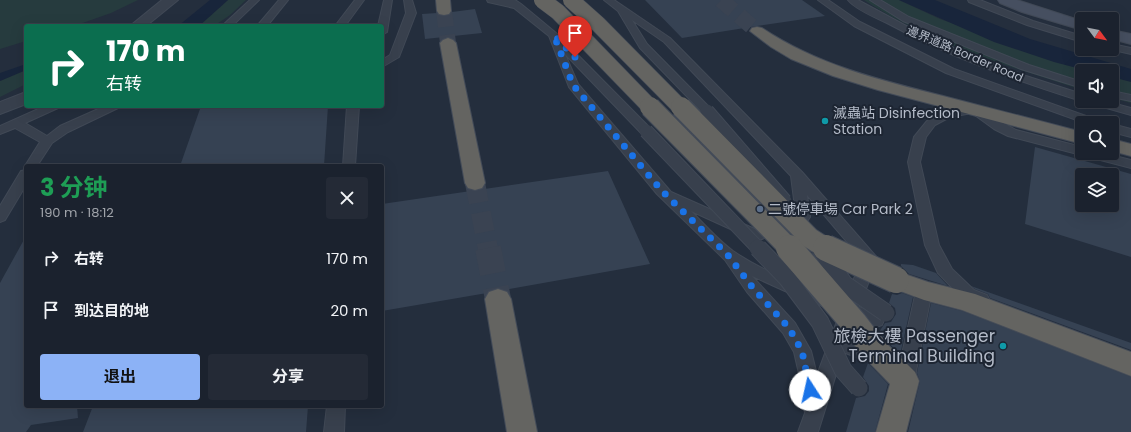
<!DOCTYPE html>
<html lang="zh">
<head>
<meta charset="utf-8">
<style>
  body { margin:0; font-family:Poppins,"Noto Sans SC",sans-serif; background:#242a36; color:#f1f3f6; height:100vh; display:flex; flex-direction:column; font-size:15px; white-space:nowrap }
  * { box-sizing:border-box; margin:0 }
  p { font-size:13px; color:#a0a4aa }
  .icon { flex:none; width:22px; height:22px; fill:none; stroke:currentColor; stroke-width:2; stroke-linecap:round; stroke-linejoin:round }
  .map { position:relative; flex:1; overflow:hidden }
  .drawer { position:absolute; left:24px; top:164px; width:360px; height:244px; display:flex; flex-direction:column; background:#1b222e; border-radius:4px; box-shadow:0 4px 16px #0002,0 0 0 1px #393f4a }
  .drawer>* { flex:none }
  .guide { position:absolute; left:24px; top:24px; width:360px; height:84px; border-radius:4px; box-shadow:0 4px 16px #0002,0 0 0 1px #393f4a; background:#0b6e4f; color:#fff; overflow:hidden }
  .needle { width:26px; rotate:122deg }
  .buttons { position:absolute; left:1075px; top:12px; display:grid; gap:8px }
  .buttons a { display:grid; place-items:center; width:44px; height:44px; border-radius:4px; background:#1b222e; box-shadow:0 4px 16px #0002,0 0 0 1px #393f4a; font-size:20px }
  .pin { position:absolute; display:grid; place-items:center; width:34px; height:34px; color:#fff; margin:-41px -17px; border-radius:50% 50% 50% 0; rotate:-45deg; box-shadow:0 0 4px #0007 }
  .pin .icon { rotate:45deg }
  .me { position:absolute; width:44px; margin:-22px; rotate:350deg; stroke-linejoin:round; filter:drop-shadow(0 0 3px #0008) }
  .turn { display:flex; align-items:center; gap:14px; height:84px; padding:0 16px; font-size:18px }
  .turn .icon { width:52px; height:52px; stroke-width:2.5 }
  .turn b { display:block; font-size:28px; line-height:34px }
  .round { display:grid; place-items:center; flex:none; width:42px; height:42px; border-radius:4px; background:#242a36 }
  .head { display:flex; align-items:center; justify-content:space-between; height:68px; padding:0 16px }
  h1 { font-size:24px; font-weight:700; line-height:30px; color:#1e9e55 }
  .primary-button { display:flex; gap:8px; margin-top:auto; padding:8px 16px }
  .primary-button a { flex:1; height:46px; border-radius:4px; background:#8cb2f6; color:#111; font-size:16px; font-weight:700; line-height:46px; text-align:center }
  .primary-button a+a { background:#242a36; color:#f1f3f6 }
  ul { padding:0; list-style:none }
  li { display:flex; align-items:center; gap:12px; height:52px; padding:0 16px }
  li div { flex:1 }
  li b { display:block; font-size:15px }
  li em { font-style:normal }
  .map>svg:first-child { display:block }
  .green { fill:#263b3e }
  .water { fill:#18253b }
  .building { fill:#364253; fill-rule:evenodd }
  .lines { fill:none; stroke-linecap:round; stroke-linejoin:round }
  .trunk-tunnel-far2 { stroke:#3a4352; stroke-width:16; stroke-dasharray:16 8; stroke-linecap:butt }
  .trunk-tunnel-far1 { stroke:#3a4352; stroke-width:20; stroke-dasharray:20 10; stroke-linecap:butt }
  .trunk-tunnel { stroke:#3a4352; stroke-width:26; stroke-dasharray:26 14; stroke-linecap:butt }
  .service-casing { stroke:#414956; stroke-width:2 }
  .tertiary-casing { stroke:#414956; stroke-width:2 }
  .secondary-casing { stroke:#414956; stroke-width:2 }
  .trunk-casing { stroke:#434b58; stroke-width:2 }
  .service { fill:#38404d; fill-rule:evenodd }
  .tertiary { fill:#38404d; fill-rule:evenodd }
  .secondary { fill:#464f60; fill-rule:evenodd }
  .trunk { fill:#646461; fill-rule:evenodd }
  .service-bridge-far1-casing { stroke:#414956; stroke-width:15; stroke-linecap:butt }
  .service-bridge-casing { stroke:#414956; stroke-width:19; stroke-linecap:butt }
  .trunk-bridge-far2-casing { stroke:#434b58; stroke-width:17; stroke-linecap:butt }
  .trunk-bridge-far1-casing { stroke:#434b58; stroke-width:22; stroke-linecap:butt }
  .trunk-bridge-casing { stroke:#434b58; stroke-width:28; stroke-linecap:butt }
  .service-bridge-far1 { stroke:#38404d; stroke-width:13 }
  .service-bridge { stroke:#38404d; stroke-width:17 }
  .trunk-bridge-far2 { stroke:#646461; stroke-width:16 }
  .trunk-bridge-far1 { stroke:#646461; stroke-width:20 }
  .trunk-bridge { stroke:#646461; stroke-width:26 }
  .route { stroke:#1a73e8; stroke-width:7; stroke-dasharray:0 12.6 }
  .culture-dot { fill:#0f9aa8; stroke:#1d2532; stroke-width:1.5 }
  .service-dot { fill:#5c6f8a; stroke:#1d2532; stroke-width:1.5 }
  .labels { text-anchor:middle; stroke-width:4; stroke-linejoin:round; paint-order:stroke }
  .far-street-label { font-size:12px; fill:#b4bbc8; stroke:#1d2532 }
  .poi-label { font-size:14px; fill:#b4bbc8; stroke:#1d2532; text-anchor:start }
  .near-poi-label { font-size:17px; fill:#b4bbc8; stroke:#1d2532; text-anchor:end }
</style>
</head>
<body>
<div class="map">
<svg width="1131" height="432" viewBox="0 0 1131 432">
  <rect width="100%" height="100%" fill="#242e3d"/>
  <path class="green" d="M0 0H138L111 13 74 26H26V41L0 49Z
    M228 0H246L230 15 214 26H199Z
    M864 0H899L940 19 1090 71H1082V90C1008 66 930 43 864 0Z
    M26 70V84L0 97V81Z
    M1112 77 1131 81V103L1112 98Z"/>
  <path class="water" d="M210 0H228L199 26H178Z
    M899 0H935L1030 39 1131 69V82L1112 77V71H1088L1054 62 994 42Z
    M26 64V70L0 81V73Z"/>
  <path class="building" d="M645 0H802L825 16 757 26 682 38Z
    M475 9 482 33 425 39 422 14 437 13 439 15 444 16 449 15 452 12Z
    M201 106H328L324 166H180Z
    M1035 147 1131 174V257L1025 224ZM1082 175H1112V205H1082Z
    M608 171 650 264 504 290 498 288 487 293 382 311V204Z
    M26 236V406H77L78 418 31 425 26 432H0V283Z
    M901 264 913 265 936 273 948 286 909 274 901 266Z
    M971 286 1131 343V350L990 298 988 294 975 289Z
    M902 293 913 297 900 355 879 332 885 323 891 322 896 314 895 308 889 303 892 294 897 295Z
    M931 303 962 311 1131 377V432H908L920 381 917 373Z
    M868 363 888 384 875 432H846L856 398 865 396 869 391V386L863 377Z
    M93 406H308L306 432H83Z"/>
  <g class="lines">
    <path class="trunk-tunnel-far2" d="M721 0 757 31
      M444 11 448 43"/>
    <path class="trunk-tunnel-far1" d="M475 183 488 249"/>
    <path class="trunk-tunnel" d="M488 248 498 299"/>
    <defs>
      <path id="service" d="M250 0H259L232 26H222Z
        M279 0H288L267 26H257Z
        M355 0H364L345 26H335Z
        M384 0H392L387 32 382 35V26H378Z
        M404 0H412L416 13 399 57 382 67V60L390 55 406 13Z
        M487 0H515L521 4 556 33 650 128 652 131 650 134H642L565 54 578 84 671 192 757 230 796 215 791 176 664 42 632 20 647 44 713 111 711 113H703L640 48 618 11 604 0H614L670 38 802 172 880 261 883 265 880 269 875 271 871 269V276L859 307 882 315 884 320 882 325 876 327 855 318 847 339 867 347 870 352 867 357 861 359 843 352 818 432H798L805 413 800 378 794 352 783 333 747 292 725 260 657 194 569 87 549 36 514 8 488 2ZM807 195 859 256 856 260 855 276 845 301C807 287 766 274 733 251 718 240 704 224 691 211L757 241 808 220 810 217ZM752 276 785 291 840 313 817 375 811 351 795 323Z
        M818 0H828L860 22 954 69 1100 121 1102 123H1085L946 73 854 26Z
        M848 0H858L910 28 967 54 1026 76 1082 94V101H1083L1078 100C1012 79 948 56 887 23 876 18 855 9 848 0Z
        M870 0H880L909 17 1029 65 1082 82V88L1021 69 903 21Z
        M968 0H980L1033 21 1082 36V42L1027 25 969 2Z
        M1112 44 1131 48V54L1109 49H1112Z
        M1112 91 1131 95V101L1112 97Z
        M1087 101H1105L1131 108V115L1089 103Z
        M45 106H60L58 108 25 123 47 136 60 126 105 106H120L118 108 68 132 52 143 37 166H26V168L25 166 40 142 15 128 0 134V126Z
        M347 106H359L355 166H343Z
        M974 106 1016 130 1082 147V153H1103L1131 160V168L1008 136 994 129 972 113 950 117 935 125 926 137 920 162 939 245 952 269 974 290 987 295 989 299 987 303 981 305 962 298 938 273 925 245 908 162 914 137 927 121 943 112Z
        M1112 124 1131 129V137L1112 132Z
        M26 170V185L5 220 0 222V206L21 171Z
        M924 285 930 287 932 291 914 381 911 387 905 389 899 387 896 381 916 291 918 287Z
        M327 406H345L344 432H324Z"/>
      <path id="tertiary" d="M162 0H178L146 26H130Z
        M26 92V104L0 114V102Z"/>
      <path id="secondary" d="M998 0H1017L1082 21V30L1022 12 1000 3Z
        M1112 30 1131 34V44L1112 39Z"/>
      <path id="trunk" d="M436 0H450L451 11 449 14 444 15 439 14 437 11Z
        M757 27 762 28C818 65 879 80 943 96 990 108 1036 120 1082 132V144L878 90 833 76 791 59 771 47 750 31 752 28Z
        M448 38 453 40 456 43 485 183 482 188 475 190 468 188 465 183 440 43 443 40Z
        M1112 139 1131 144V156L1112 151Z
        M896 271 928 282 975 294 1131 352V376L962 310 924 300 887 286 884 280 887 274Z
        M498 289 507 292 511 299 537 432H507L485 299 489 292Z
        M874 338 884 341 915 372 919 381 906 432H876L890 384 864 357 860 349 864 341Z"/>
    </defs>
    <use href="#service" class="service-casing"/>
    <use href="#tertiary" class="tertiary-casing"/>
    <use href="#secondary" class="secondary-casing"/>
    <use href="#trunk" class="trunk-casing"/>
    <use href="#service" class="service"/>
    <use href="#tertiary" class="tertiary"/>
    <use href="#secondary" class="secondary"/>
    <use href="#trunk" class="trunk"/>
    <defs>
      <path id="service-bridge-far1" d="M707 111 785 201
        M646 131 759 249"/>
      <path id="service-bridge" d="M758 248 787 278 820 322 843 370 859 388
        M820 248 844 284 886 313"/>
      <path id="trunk-bridge-far2" d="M542 0 558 12 651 108
        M571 0 598 24 681 108"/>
      <path id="trunk-bridge-far1" d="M650 107 790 249
        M681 107 810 238 827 249"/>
      <path id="trunk-bridge" d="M789 248 854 323 874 349
        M826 248 896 280"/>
    </defs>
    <use href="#service-bridge-far1" class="service-bridge-far1-casing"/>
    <use href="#service-bridge" class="service-bridge-casing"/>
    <use href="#trunk-bridge-far2" class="trunk-bridge-far2-casing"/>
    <use href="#trunk-bridge-far1" class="trunk-bridge-far1-casing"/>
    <use href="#trunk-bridge" class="trunk-bridge-casing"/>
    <use href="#service-bridge-far1" class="service-bridge-far1"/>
    <use href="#service-bridge" class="service-bridge"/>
    <use href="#trunk-bridge-far2" class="trunk-bridge-far2"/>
    <use href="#trunk-bridge-far1" class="trunk-bridge-far1"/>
    <use href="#trunk-bridge" class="trunk-bridge"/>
  </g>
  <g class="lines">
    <path class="route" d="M575 57 554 35 573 85 662 191 727 254 753 288 789 328 802 351 810 390"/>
  </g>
  <g class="culture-dot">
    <circle cx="825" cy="121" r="4"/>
    <circle cx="1003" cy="346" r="4"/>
  </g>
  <circle class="service-dot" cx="760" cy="209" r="4"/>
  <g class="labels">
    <g class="far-street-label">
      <text transform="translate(965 54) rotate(23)" y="4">邊界道路 Border Road</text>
    </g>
    <g class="poi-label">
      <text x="833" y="118">滅蟲站 Disinfection<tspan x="833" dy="16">Station</tspan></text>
      <text x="768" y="214">二號停車場 Car Park 2</text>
    </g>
    <g class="near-poi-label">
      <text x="995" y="342">旅檢大樓 Passenger<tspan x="995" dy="20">Terminal Building</tspan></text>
    </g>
  </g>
</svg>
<div class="buttons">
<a><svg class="needle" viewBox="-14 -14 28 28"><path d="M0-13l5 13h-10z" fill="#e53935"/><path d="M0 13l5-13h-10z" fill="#a0a4aa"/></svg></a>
<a><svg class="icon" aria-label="sound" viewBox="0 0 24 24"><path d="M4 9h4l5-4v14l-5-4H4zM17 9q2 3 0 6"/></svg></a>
<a><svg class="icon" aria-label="search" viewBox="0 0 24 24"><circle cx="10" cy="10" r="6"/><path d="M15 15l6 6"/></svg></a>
<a><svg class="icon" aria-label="layers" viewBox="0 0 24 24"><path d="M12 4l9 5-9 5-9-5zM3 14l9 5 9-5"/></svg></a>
</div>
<div class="pin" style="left:575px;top:57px;background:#d93025"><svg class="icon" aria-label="arrive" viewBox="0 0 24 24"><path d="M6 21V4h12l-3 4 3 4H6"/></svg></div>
<svg class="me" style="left:810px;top:390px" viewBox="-20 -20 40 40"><circle r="19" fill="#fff"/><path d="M0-13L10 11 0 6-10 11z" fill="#1a73e8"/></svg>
<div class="guide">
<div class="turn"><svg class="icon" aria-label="right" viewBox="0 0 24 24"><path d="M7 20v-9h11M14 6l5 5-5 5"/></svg><div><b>170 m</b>右转</div></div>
</div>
<section class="drawer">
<div class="head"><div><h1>3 分钟</h1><p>190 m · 18:12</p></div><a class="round"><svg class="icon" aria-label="close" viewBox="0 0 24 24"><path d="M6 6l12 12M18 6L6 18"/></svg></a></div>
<ul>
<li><svg class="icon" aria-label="right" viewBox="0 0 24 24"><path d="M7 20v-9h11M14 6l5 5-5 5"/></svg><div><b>右转</b></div><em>170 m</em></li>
<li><svg class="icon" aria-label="arrive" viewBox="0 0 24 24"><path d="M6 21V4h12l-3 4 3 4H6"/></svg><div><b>到达目的地</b></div><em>20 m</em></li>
</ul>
<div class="primary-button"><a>退出</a><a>分享</a></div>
</section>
</div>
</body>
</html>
